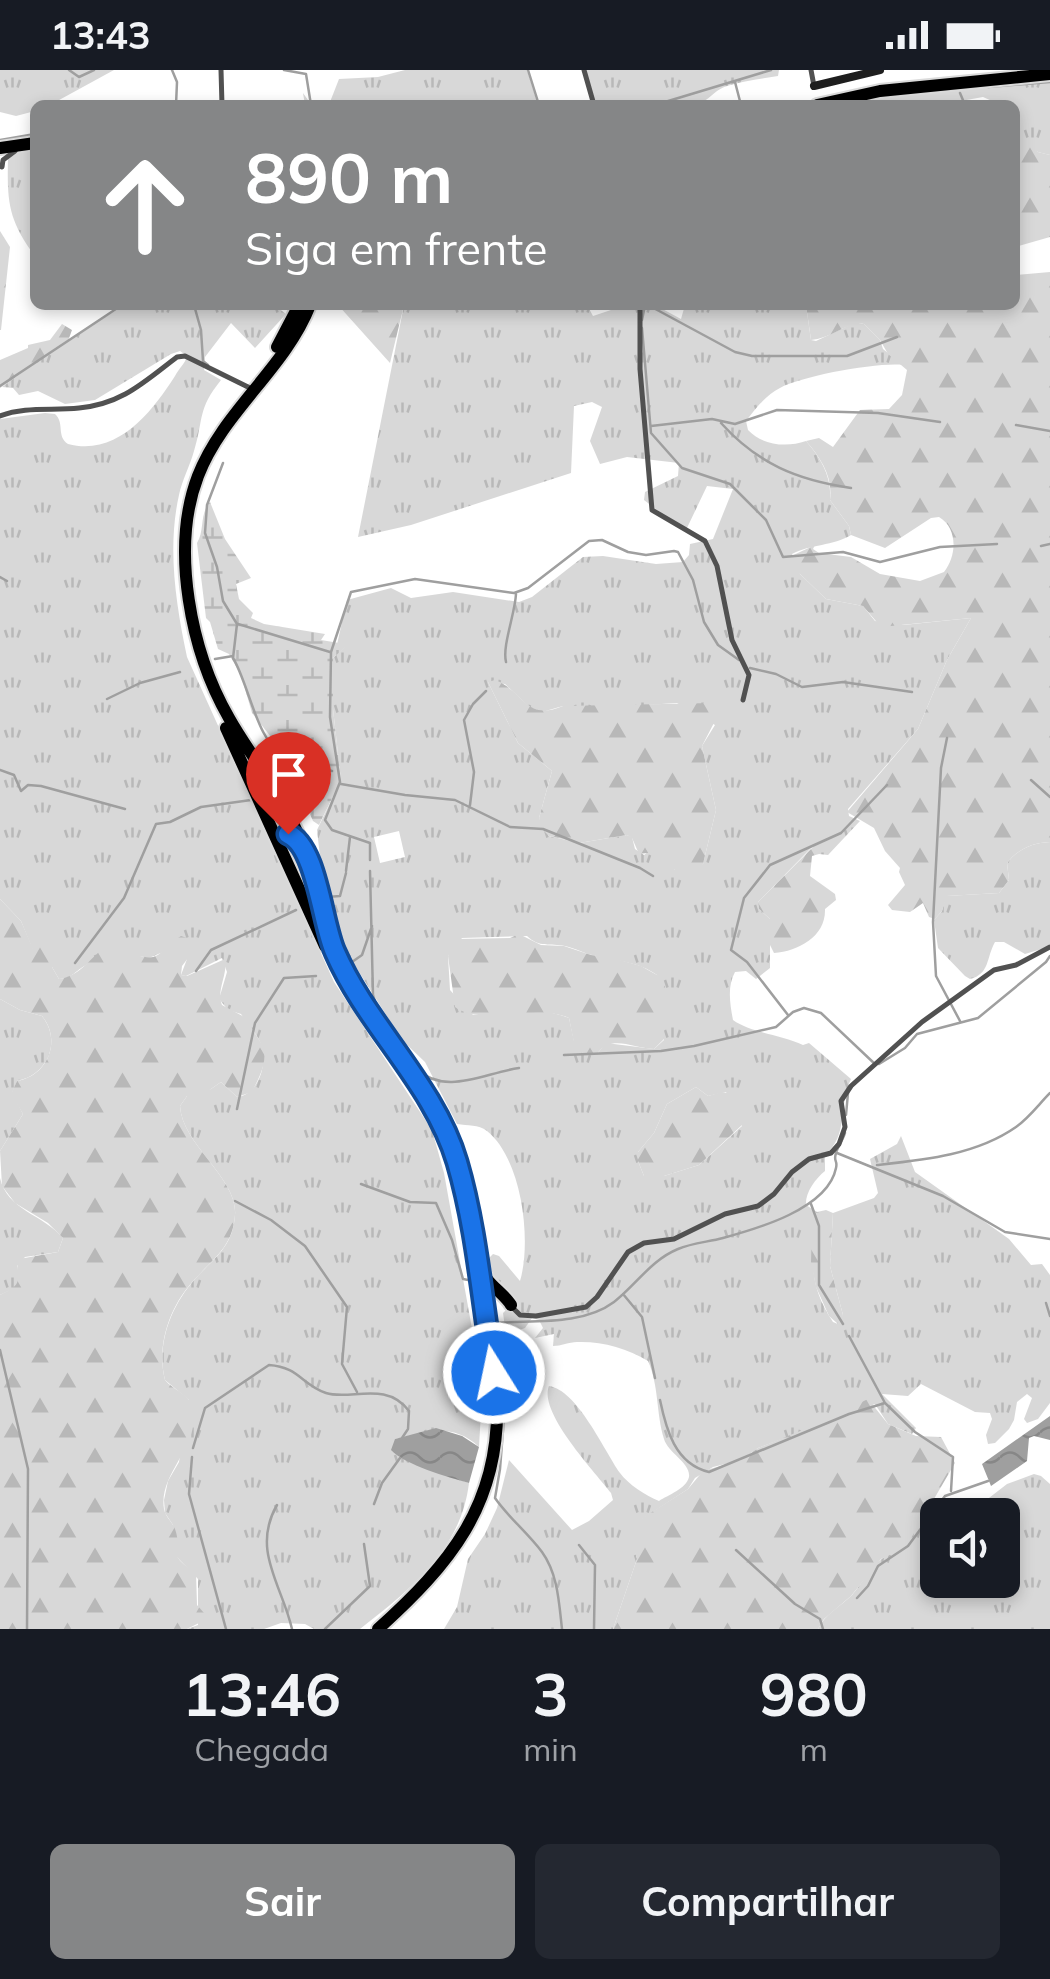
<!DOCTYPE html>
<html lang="pt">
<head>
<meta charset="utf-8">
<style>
  body { margin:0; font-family:Mulish,sans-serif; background:#242831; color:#f1f3f6; height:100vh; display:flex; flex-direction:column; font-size:38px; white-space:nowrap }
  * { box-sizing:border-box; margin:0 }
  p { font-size:32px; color:#9ea1a6 }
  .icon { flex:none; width:55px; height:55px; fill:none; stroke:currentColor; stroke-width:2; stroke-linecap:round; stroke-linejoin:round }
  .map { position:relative; height:1559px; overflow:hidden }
  .panel { display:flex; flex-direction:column; background:#171b24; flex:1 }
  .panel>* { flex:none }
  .guide { position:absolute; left:30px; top:30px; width:990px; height:210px; border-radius:15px; box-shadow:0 5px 15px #0003; background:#858687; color:#fff; overflow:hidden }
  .tools { position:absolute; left:920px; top:1428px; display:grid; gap:20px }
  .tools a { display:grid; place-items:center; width:100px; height:100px; border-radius:15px; background:#171b24; box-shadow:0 5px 15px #0003; font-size:50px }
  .pin { position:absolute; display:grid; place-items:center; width:85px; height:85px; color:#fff; margin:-102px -42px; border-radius:50% 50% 50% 0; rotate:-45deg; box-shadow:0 0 10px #0007 }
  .pin .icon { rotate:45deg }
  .me { position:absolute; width:110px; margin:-55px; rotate:350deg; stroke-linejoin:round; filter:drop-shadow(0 0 8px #0008) }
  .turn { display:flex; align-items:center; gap:35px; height:210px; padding:0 50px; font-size:45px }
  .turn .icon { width:130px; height:130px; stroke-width:2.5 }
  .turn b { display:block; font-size:70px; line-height:85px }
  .eta { display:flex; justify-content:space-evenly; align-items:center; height:170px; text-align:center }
  .eta b { font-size:60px; font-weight:700; line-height:70px }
  .primary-button { display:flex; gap:20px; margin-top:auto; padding:20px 50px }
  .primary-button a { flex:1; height:115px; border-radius:15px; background:#858687; color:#fff; font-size:40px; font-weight:700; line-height:115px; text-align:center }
  .primary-button a+a { background:#242831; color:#f1f3f6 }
  .status { display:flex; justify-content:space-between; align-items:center; height:70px; padding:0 50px; background:#171b24; direction:ltr }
  .status svg { height:28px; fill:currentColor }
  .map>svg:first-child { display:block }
  .grass { fill:url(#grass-tufts); fill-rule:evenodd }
  .forest { fill:url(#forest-firs) }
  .wetland { fill:url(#wetland-marsh) }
  .water { fill:url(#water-waves) }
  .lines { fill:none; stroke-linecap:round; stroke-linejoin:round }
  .stream { stroke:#9f9f9f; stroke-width:2.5 }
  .highway-casing { stroke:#dbdbdb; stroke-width:16 }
  .street { stroke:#515151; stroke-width:5 }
  .secondary { stroke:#1e1e1e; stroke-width:8 }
  .highway { stroke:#000; stroke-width:12 }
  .route-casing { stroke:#114b97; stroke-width:25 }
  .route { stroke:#1a73e8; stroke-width:18 }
</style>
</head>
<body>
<div class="status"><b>13:43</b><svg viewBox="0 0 49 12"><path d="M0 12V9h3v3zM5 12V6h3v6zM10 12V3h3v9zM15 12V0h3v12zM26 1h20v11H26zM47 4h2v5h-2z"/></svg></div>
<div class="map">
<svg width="1050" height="1559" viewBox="0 0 1050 1559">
  <defs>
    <pattern id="grass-tufts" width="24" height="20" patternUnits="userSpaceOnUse" patternTransform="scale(2.5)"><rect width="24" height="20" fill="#d8d8d8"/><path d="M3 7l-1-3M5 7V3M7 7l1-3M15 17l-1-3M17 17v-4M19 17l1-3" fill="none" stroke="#b8b8b8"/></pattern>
    <pattern id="forest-firs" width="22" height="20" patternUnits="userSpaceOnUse" patternTransform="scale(2.5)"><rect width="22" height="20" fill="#d8d8d8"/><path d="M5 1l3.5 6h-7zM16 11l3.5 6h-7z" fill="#b8b8b8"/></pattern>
    <pattern id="wetland-marsh" width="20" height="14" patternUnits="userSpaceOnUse" patternTransform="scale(2.5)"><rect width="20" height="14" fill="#d8d8d8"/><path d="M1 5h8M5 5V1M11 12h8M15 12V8" fill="none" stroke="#b8b8b8"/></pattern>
    <pattern id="water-waves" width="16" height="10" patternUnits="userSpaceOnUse" patternTransform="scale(2.5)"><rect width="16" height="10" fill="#9f9f9f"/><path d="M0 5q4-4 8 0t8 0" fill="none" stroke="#878787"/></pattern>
  </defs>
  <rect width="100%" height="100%" fill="#fff"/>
  <path class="grass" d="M0 0H114L50 35H35V41L16 46 0 42Z
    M405 0H527L538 35H305L303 23 308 30 330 32 339 9 378 7Z
    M586 0H779L778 6C761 9 743 11 727 16 711 21 709 35 690 34L686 30 668 35H595Z
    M1050 7V85C1018 79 1015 63 1015 35H1001L983 27 939 35H828L875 24Z
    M35 78V186C8 150 7 131 8 88L19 80Z
    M125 235H274L286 244 255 278 231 253 205 287 204 300 221 310C197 340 204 348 194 381 190 396 182 410 179 425 167 478 176 535 187 587L334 912 432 1060 444 1103 478 1292 482 1324 479 1377C453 1352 426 1362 395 1369L414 1394 469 1413C461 1480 410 1520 360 1559H314L305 1554 281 1553 264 1559H187L198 1555V1509L175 1485 173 1455 165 1443 164 1430 168 1411 179 1392 189 1330 165 1310C156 1274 171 1236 195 1209 214 1188 233 1177 235 1145 238 1108 182 1075 180 1036L187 1026 211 1019 221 1012 237 1027C259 1025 269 992 260 972 256 963 247 953 241 944L228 940 219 929 227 902 222 888 186 906 181 905 187 889 163 882 149 888C129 884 105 883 86 895 75 901 73 908 59 909L52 897V888L34 883 21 851 0 829V349L45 343 55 344C65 353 56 366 68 374 117 387 152 342 175 306 179 298 185 294 187 286L180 281 171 284 95 330 65 334 38 321 19 325 13 318 2 317 61 274Z
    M404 235H587L593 246 626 235H655L681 249 685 235H806L811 270 816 271 852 254H864L880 270 883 279 903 295C878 292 802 306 780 318 766 325 755 339 746 351L748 360C762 375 786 378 806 371 821 388 832 407 830 430L849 456 851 465C833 476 811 474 792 484L800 504 826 529 863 536 875 551 903 555 971 548 947 590 918 659 848 739 849 746 860 751 828 785 819 784 817 773 814 775 758 832 759 839 770 849V898L756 909 746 901 735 902C727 916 730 934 733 950 751 963 782 965 803 975L809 973 851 1009C838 1036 849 1065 825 1085V1101C815 1109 805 1123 806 1135L817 1142C813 1188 806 1211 833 1252L838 1254 843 1245 830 1196 833 1143 874 1128 878 1123 870 1089 897 1074 901 1066 915 1102 1009 1169 1031 1195 1042 1194 1050 1205V1333L1038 1349 1027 1353 1024 1349 1032 1328 1027 1324 1017 1332 1014 1350 1009 1359 995 1373 988 1374 986 1365 992 1349 990 1343 975 1342 921 1314 908 1326 882 1324 916 1358 912 1364 888 1354 875 1334 758 1378 741 1390 713 1397 695 1408 688 1419 630 1457 637 1489 613 1559H444L457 1537 468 1489 485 1464 497 1438 509 1390 572 1460 589 1451 613 1430 611 1423C594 1401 538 1342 549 1316 577 1320 604 1380 620 1403 628 1414 646 1426 659 1431 668 1425 686 1419 689 1407 691 1393 668 1383 664 1369 656 1343 659 1315 648 1291 627 1278 601 1271 577 1272 569 1272 561 1276 553 1276L554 1264 535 1268 543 1258 539 1250 532 1248 525 1258 506 1265 503 1243 509 1237C506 1216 490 1207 488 1189L493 1184 499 1186 520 1211C532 1171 522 1089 487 1061 478 1054 468 1056 457 1054L425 992 402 970 347 883 323 813 317 760 341 710 333 639V588L347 575 336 579 347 530 391 518 411 528 453 522 519 532 532 527 583 487 603 486 656 494 683 492 689 485 690 474 713 469 733 419 707 416 686 460H683L644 430 645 422 678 406 679 393 627 387 600 394 590 371 602 337 592 332 574 336 571 403 411 455 358 467ZM488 612 505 614 528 636 542 642 563 636 615 637 677 633 715 655 702 676 716 740 703 794 675 800 661 784 651 780 644 785 635 779 632 767 627 765 579 773 549 766 539 748 552 701 518 673ZM399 761 405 787 380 793 374 767ZM527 866C539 878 550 873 565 876 575 878 585 884 596 886 617 891 639 892 657 905L664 970 654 979 606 973 597 984 574 971 569 948C538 935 505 944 473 945L450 920 448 886 462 868ZM696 1017 708 1026 726 1022 742 1056 699 1095 664 1106H644L638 1091V1082L654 1063 667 1034Z
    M241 676 283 743 281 753 273 749Z
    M292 768 311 807 327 874 289 785 286 771Z
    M1050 772V880L1045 878 1025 884 1004 872H995C986 888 990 904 970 909L965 906 938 878 934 850 942 841 946 826 999 823 1009 810 1007 793C1018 779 1032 773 1050 772Z
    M0 929 20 940 42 946C62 971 48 1005 17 1011L12 1023 23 1044 0 1081Z
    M0 1108C7 1140 44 1145 63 1168L58 1182 25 1187 17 1196 20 1210 17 1217 0 1225Z
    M1034 1404 1041 1406 1050 1414V1559H818C825 1544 840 1537 852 1525 862 1514 870 1497 883 1488 904 1473 907 1473 920 1449L937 1453 938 1510H1002V1445H967L1007 1414Z"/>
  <path class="forest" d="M1015 61 1038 82 1050 85V167L1015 177Z
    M0 161 10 177 1 260H0Z
    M1050 202V772C1032 773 1018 779 1007 793L1009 810 999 823 947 826 942 841 935 849 929 847 923 833 910 842 892 840 888 835 905 815 899 802 900 798 885 781 874 758 847 742 918 659 947 590 971 548 881 557 863 536 826 529 800 504 785 498V489L815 475 813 479 819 483 851 487 880 504 920 511 944 502C957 486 958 458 939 447L931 448 885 478 851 465 849 456 830 430C833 407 821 388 806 371L819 368 833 377 860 340 889 339 902 325 907 300 888 284 880 270 864 254C847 252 830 269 811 270L806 235H1015V205Z
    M338 235H404L390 293Z
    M62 254 72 260 68 271 0 318V290L28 278V275L50 270Z
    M495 610C524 621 525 652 563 636L713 633 717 647 702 676 716 740 703 794 693 805C687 803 680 803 675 800 656 788 666 780 639 784L632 768 627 765 579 773 549 766 543 760 539 748 552 701 518 673 488 612Z
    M817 773 820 774 819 784 812 786 810 806 835 824 836 830 825 839C826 866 799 881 774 883L770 875V849L759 839 758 832Z
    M0 829 21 851 34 881 39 873 53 874 52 897 59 909C82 906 91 885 111 873L127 876 130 882C161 896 158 880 181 866L193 870 195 879 182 896 181 905 187 906 225 889C228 905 216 920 222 935L250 950C251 961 256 963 261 973 270 989 259 1008 252 1022L237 1027 221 1012 201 1026H187L180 1036C182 1075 238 1108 235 1145 233 1176 214 1188 195 1209 170 1235 156 1275 165 1310 173 1320 189 1324 192 1336 203 1375 158 1402 164 1439 166 1448 172 1451 175 1459 184 1484 163 1481 196 1503L197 1535 204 1543 203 1551 187 1559H0V1225C29 1211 12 1211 19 1189L58 1182 63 1168 48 1153 15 1133 2 1116 0 1081 23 1044 11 1024 17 1011C48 1006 62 970 42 946L20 940 0 929Z
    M519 864 541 875 564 876 591 885 613 888 641 896 657 905 665 916 664 969 654 979C632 978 611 964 597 984L582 983 575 978 569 948C535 933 481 957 455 937L448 886 455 869 510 868Z
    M696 1017 708 1026 722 1022 732 1024 741 1041 742 1055 699 1095 664 1106H644L638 1091V1082L654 1063 667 1034Z
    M826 1140 833 1143 830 1196 843 1245 842 1252 838 1254 829 1246 816 1217 811 1192 812 1160 817 1142Z
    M868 1329 888 1354 916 1366 941 1367 955 1393 910 1470 896 1482 881 1489 851 1526 824 1549 818 1559H613L637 1489 629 1463 630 1456 688 1419 703 1401 741 1390 758 1378 810 1357Z"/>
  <path class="wetland" d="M210 432 225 469 251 508 236 514 239 529 253 543 251 548 264 554 325 564 321 570 339 573 343 571 348 575 333 588V639L341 710 319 755 313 751 282 681 252 643 241 605 229 584 218 579 210 552 206 548 197 473C205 460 199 445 210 432Z"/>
  <path class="water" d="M1050 1346V1370L1034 1366 1029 1368 1027 1391 991 1416 982 1394Z
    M436 1358 462 1366 479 1377 469 1413C448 1407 405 1395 391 1380L395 1369Z"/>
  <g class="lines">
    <path class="stream" d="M69 0 79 7 94 0
      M172 0 177 12 176 35
      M284 0 306 4 311 35
      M528 0 539 35
      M735 12 741 35
      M988 17 1050 12
      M960 23 965 35
      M655 35 771 0
      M0 70 35 64
      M194 235 201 260 203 291 208 295
      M648 235 735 282 752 286H847L897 267
      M642 250 645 235
      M642 258 651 363 682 398 730 414 766 450 783 487 843 482 880 492 940 477 997 474
      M0 316 122 235
      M721 353C758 394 797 410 851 418
      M1016 355 1050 361
      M651 356 712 349 735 354 777 340 878 343 940 352
      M223 393 207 435 205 463 217 497 223 531 237 554 233 588C249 614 257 673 285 687 299 694 317 696 332 701
      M1041 476 1050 474
      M0 507 7 511
      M238 554 330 582
      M215 589 233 586
      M506 592C502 576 515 544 516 524
      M750 598 776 604 802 617 843 612 912 622
      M107 629 140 613 180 602
      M947 668 941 698 933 852 936 906 960 951
      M280 687 275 694 285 710 281 714
      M248 691 279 751
      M0 700 14 705 21 721 28 715 41 716 125 739
      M1031 710 1050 727
      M341 714 405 725 455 730 510 757 543 759 640 798 653 806
      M470 735 474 702 464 650 473 634 486 621
      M290 771 318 847
      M370 790V773L332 760 325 750 340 712 330 647 331 582 351 522 415 509 514 523 528 518 589 471 602 470 628 482 646 485 674 481 678 482 693 510 704 552 718 575 739 590
      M346 801 350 767
      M370 801 373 925 380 947
      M327 827 340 826 346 803
      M352 892 362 885 372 856
      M75 893 124 828 156 754 170 752 201 737 251 730
      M196 901 211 880 296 840
      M788 945 747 892 731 880 744 828 770 795 841 763 887 715
      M564 985 661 981 694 976 776 957 793 942 804 938 821 943 876 995
      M879 994 905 978 917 964 978 948 1046 892 1050 886
      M416 999C446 1026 484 1003 519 998
      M237 1039 255 953 284 908 316 906
      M846 1045 848 1023
      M837 1083 943 1126 1005 1162 1050 1169
      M877 1095C924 1090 976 1085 1016 1057 1029 1048 1039 1034 1050 1023
      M361 1114 410 1132 436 1133 452 1170 463 1209 468 1210
      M235 1131 271 1150 305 1176 347 1237 342 1294 357 1322
      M811 1134 819 1156V1215L843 1254
      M623 1224 642 1247 655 1308
      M1046 1233 1050 1246
      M849 1266 885 1333 915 1362 953 1387 951 1421
      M0 1280 28 1399 27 1559
      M660 1330C666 1359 675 1394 709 1402L849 1344 885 1333
      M193 1378 205 1338 269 1295C299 1297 302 1315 326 1323 350 1331 386 1310 409 1341L408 1359 402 1368
      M192 1387 189 1424 226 1559
      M374 1434 382 1413 400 1388
      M277 1435C251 1480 282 1515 292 1559
      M579 1475 595 1495 594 1559
      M736 1480 795 1534 820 1549 823 1559
      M857 1528 868 1516 878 1496 908 1476 945 1426 988 1411
      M325 1559 370 1516 364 1474
      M562 1559C559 1533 558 1504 542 1482 528 1463 508 1447 495 1428L500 1399 506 1322 495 1253C532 1250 582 1256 614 1232 636 1215 651 1190 678 1179 692 1173 708 1172 723 1168 756 1159 828 1139 836 1098 838 1090 833 1092 836 1083 838 1076 843 1070 845 1063"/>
    <defs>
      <path id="highway" d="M817 35 880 21 1050 4
        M0 78 35 73
        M310 235C285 299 223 341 198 406 170 479 191 582 229 648 249 684 275 713 292 751 301 770 310 788 315 808 324 838 327 867 341 895 371 951 414 999 443 1056 466 1103 472 1160 480 1211 486 1251 496 1292 497 1332 500 1435 449 1495 378 1559
        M277 277 299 235
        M226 658 325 876
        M482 1199C486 1214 503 1222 511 1235"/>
    </defs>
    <use href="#highway" class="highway-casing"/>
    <path class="street" d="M221 0 222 35
      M584 0 594 35
      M811 0 814 16
      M2 97 3 90 15 81
      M640 235V299L652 440 705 471 717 496 732 570 749 605 743 630
      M0 346C25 336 53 341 79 338 122 334 144 312 177 287L185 286 248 317
      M513 1238 520 1245 536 1246 586 1237 597 1227 628 1182 644 1173 674 1169 725 1144 758 1136 774 1124 792 1102 809 1089 831 1083 839 1074 845 1057 841 1031 851 1016 922 952 994 900 1016 895 1050 877"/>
    <path class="secondary" d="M814 16 880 0"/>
    <use href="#highway" class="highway"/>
  </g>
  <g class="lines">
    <defs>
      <path id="route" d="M288 764C317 776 322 854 335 882 367 956 434 1014 457 1092 477 1160 482 1233 494 1303"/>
    </defs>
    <use href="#route" class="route-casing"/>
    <use href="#route" class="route"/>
  </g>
</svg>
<div class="tools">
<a><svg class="icon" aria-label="sound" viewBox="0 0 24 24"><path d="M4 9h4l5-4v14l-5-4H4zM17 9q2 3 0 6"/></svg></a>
</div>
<div class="pin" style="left:288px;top:764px;background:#d93025"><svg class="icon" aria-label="arrive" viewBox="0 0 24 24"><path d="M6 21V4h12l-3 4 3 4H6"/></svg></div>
<svg class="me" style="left:494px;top:1303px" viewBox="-20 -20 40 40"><circle r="17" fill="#1a73e8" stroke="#fff" stroke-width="3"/><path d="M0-11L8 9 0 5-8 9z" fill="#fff"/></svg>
<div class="guide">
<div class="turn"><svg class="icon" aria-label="ahead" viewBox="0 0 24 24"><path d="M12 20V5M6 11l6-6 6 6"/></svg><div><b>890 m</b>Siga em frente</div></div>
</div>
</div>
<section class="panel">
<div class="eta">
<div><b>13:46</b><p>Chegada</p></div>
<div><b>3</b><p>min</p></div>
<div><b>980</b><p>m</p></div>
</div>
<div class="primary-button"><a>Sair</a><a>Compartilhar</a></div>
</section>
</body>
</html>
